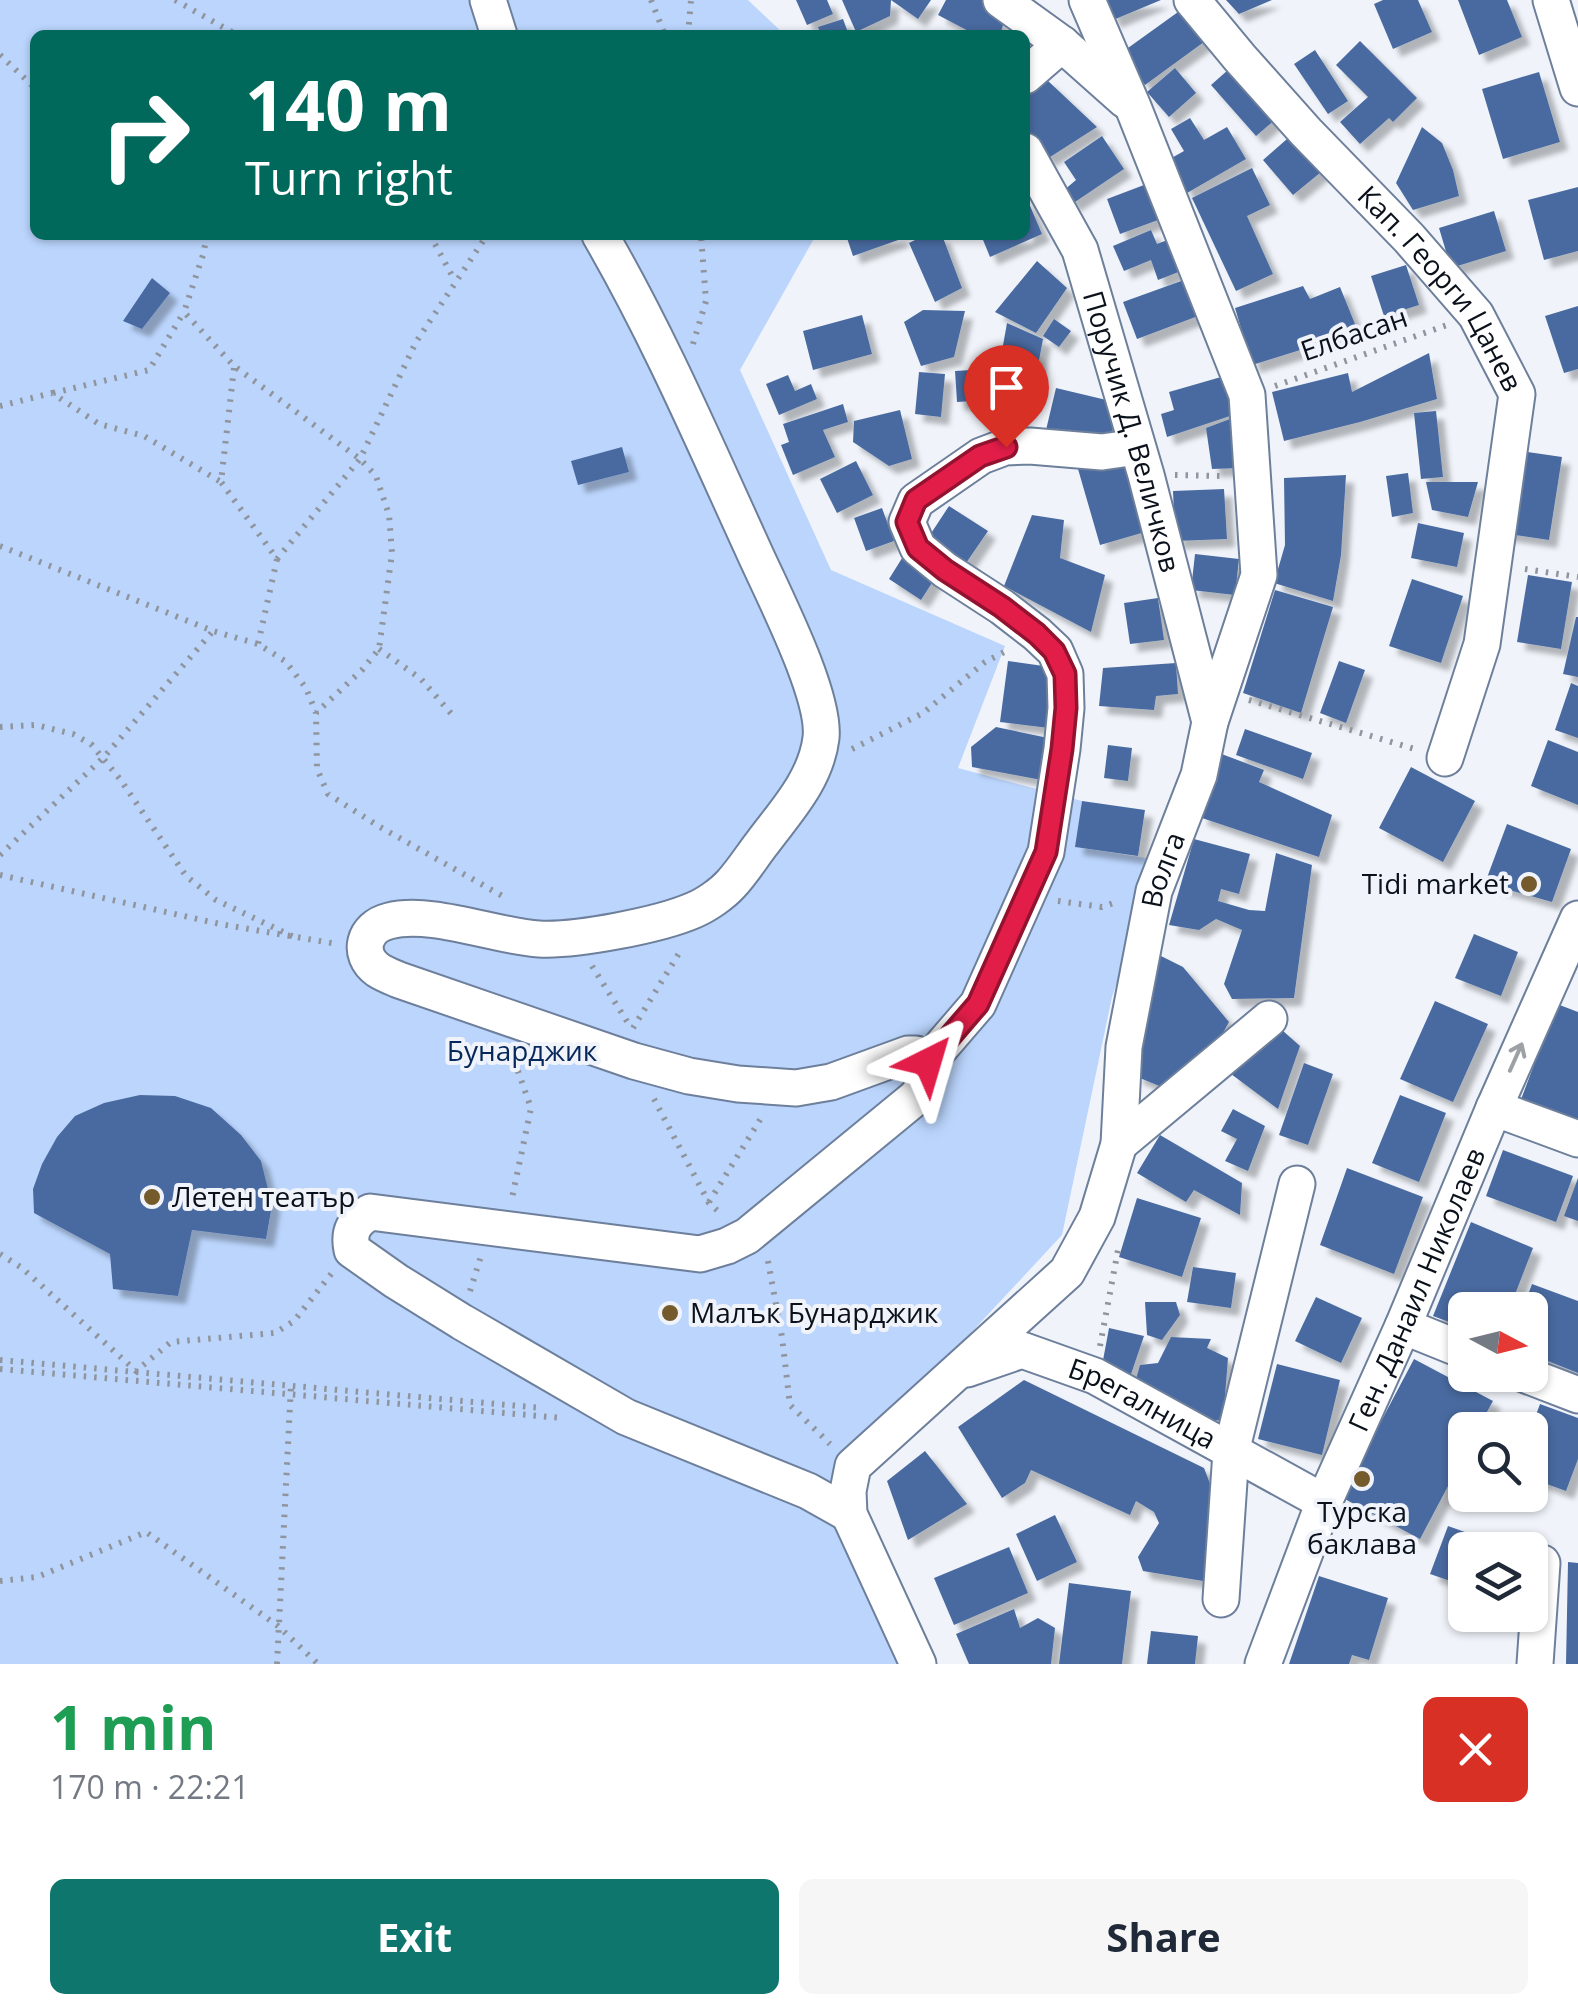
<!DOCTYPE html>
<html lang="en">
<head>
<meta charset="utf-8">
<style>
  body { margin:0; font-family:"Open Sans",sans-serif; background:#f6f6f7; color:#1f2937; height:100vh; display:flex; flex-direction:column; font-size:38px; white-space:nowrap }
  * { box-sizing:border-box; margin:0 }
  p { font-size:32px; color:#747a83 }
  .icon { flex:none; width:55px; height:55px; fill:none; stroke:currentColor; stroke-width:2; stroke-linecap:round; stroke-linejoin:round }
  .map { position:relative; height:1664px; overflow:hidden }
  .sheet { display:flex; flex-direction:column; background:#fff; flex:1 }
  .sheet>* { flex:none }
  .top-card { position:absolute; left:30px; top:30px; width:1000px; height:210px; border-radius:15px; box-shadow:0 2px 8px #0004; background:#00695c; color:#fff; overflow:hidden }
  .needle { width:65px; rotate:97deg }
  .tools { position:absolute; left:1448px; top:1292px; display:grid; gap:20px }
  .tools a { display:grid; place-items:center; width:100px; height:100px; border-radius:15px; background:#fff; box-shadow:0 2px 8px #0004; font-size:50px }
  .pin { position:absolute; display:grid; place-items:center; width:85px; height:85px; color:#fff; margin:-102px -42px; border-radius:50% 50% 50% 0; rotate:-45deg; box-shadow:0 0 10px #0007 }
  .pin .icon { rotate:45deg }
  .me { position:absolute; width:110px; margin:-55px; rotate:40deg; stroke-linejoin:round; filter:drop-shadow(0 0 8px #0008) }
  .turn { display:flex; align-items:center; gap:35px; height:210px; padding:0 50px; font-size:45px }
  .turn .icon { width:130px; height:130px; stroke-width:2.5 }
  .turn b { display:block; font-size:70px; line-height:85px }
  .round { display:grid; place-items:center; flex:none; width:105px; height:105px; border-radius:15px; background:#f6f6f7 }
  .summary { display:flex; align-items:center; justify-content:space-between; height:170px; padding:0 50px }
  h1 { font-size:60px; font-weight:700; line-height:75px; color:#1e9e55 }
  .cta { display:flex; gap:20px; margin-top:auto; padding:20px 50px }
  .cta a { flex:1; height:115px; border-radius:15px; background:#0f766e; color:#fff; font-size:40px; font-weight:700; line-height:115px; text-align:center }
  .cta a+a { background:#f6f6f7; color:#1f2937 }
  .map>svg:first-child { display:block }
  .green { fill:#bbd5fd }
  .building { fill:#4a6ba0; filter:url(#shadow) }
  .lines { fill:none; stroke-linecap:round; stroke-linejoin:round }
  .minor-casing { stroke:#6d7f9b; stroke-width:39 }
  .path { stroke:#90959d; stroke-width:6; stroke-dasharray:2.5 8; stroke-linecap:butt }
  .minor { stroke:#fff; stroke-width:35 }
  .oneway { stroke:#9da0a4 }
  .route-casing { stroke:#92132f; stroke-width:25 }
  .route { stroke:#e11d48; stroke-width:18 }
  .poi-dot { fill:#755a2c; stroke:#f0f4fa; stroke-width:4 }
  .labels { text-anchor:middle; stroke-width:8; stroke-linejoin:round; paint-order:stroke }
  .street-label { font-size:28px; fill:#0a111b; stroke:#f0f4fa }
  .poi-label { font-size:28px; fill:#0a111b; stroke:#f0f4fa; text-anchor:start }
  .park-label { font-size:28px; fill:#07285a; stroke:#f0f4fa }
</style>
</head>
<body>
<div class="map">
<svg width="1578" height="1664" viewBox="0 0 1578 1664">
  <defs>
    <filter id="shadow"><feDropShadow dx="8" dy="8" stdDeviation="2.5" flood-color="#0004"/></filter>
  </defs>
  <rect width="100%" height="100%" fill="#f0f4fa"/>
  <path class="green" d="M0 0H748L785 35H35V235H816L740 370 831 570 1005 646 958 768 1082 801 1076 847 1158 860 1112 997 1062 1235 847 1466 907 1664H0Z"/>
  <path class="building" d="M796 0H827L833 14 807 25Z
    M842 0H931L918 19 891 0 890 16 856 32Z
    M946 0H982L1003 25 1000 35H976L938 15Z
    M1104 0H1161L1113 20Z
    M1226 0H1272L1239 14Z
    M1383 0H1418L1432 32 1393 49 1374 4Z
    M1458 0H1507L1522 37 1479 55Z
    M1185 7 1208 39 1145 85 1121 53Z
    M843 19 849 35H821L818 27Z
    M1360 41 1417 98 1393 122 1389 118 1360 144 1340 122 1368 97 1336 65Z
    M1315 50 1348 101 1328 114 1294 64Z
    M1237 62 1282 114 1256 136 1211 85Z
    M1175 68 1196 93 1169 117 1147 92Z
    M1539 72 1560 142 1503 159 1482 89Z
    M1046 79 1097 127 1047 159 1025 133 1026 92Z
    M1190 118 1204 140 1227 127 1246 159 1187 193 1168 160 1184 151 1171 129Z
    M1422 127 1442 143 1453 170 1459 196 1413 210 1396 183Z
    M1295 132 1326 168 1293 195 1263 160Z
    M1102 136 1124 169 1072 204 1063 191 1076 180 1064 162Z
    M1252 168 1270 205 1247 216 1273 274 1236 291 1192 198Z
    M1144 185 1158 220 1120 234 1107 199Z
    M1578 187V251L1544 260 1528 200Z
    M1025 194 1042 234 990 257 981 235H1025Z
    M1494 211 1506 251 1451 268 1439 228Z
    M1151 230 1157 244 1170 239 1181 271 1158 280 1151 260 1124 271 1113 246Z
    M846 235H900L901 239 853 256Z
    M925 235H942L962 288 935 302 909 243Z
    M1037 261 1067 288 1036 333 995 312Z
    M1406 265 1419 305 1384 316 1371 276Z
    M152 278 170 293 142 329 123 321Z
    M1184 280 1198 316 1137 339 1123 302Z
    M1303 286 1310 299 1340 287 1357 329 1297 351 1252 365 1235 308Z
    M1578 306V369L1564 373 1545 316Z
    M923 310 965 311 954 357 921 366 904 322Z
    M862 315 872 354 813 370 803 331Z
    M1054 319 1071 331 1059 347 1043 336Z
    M1007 323 1043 339 1037 371 1000 362Z
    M1429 353 1437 399 1360 422 1284 441 1272 392 1348 373 1352 392Z
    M988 369 990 400 957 402 955 371Z
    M919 372 945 374 941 417 915 414Z
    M788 375 795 391 811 384 817 399 779 415 766 384Z
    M1221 377 1233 415 1167 437 1161 414 1174 410 1169 392Z
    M1056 388 1119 403 1109 445 1046 430Z
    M843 404 848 422 823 430 835 457 793 475 781 445 789 442 783 424Z
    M900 410 912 459 889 466 853 442 854 421Z
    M1436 411 1443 477 1421 479 1414 413Z
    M1230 419 1239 468 1212 469 1206 428Z
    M622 447 629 472 578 485 571 461Z
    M1514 450 1562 457 1549 540 1502 533Z
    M1130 454 1152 530 1100 545 1078 469Z
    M856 461 873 495 837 513 820 479Z
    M1408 473 1413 513 1392 517 1386 476Z
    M1346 475 1341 555 1333 601 1274 583 1285 545 1284 478Z
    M1426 482H1478L1468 517 1432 510Z
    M1224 489 1227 539 1175 541 1173 491Z
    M949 506 988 531 964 566 926 541Z
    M882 508 894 541 866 551 854 518Z
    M1032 515 1064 520 1060 558 1105 575 1091 632 1004 586Z
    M1418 523 1464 533 1457 567 1411 558Z
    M1195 554 1239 559 1235 595 1191 590Z
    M904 555 937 575 921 600 889 579Z
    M1528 575 1572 582 1561 649 1517 642Z
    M1412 579 1463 596 1441 663 1389 646Z
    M1275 590 1333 607 1301 713 1243 693Z
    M1158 598 1164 640 1130 644 1124 603Z
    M1576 617H1578V677L1563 674Z
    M1008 661 1058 668 1049 728 1000 722Z
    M1339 661 1365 670 1346 723 1320 713Z
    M1176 663 1178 694 1156 696 1154 710 1099 706 1103 668Z
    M1571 683 1578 686V738L1555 730Z
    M996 727 1053 739 1047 781 972 767 971 747Z
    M1245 729 1312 753 1303 779 1236 755Z
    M1548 740 1578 752V805L1531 786Z
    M1108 745 1132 748 1128 781 1104 778Z
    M1219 753 1264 770 1259 782 1332 815 1319 857 1199 817Z
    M1411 767 1475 801 1443 862 1379 828Z
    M1082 801 1145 810 1138 856 1075 847Z
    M1507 824 1571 849 1552 902 1485 883Z
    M1194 839 1250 854 1239 894 1221 889 1218 901 1249 910 1265 911 1276 853 1312 865 1294 998 1232 999 1224 984 1242 930 1216 919 1199 930 1169 925Z
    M1474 934 1518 952 1501 996 1455 978Z
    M1155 953 1183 967 1229 1022 1207 1062 1169 1090 1135 1076Z
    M1435 1001 1488 1024 1453 1102 1400 1079Z
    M1557 1004 1578 1012V1124L1520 1102Z
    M1282 1030 1300 1046 1278 1109 1231 1074Z
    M1304 1063 1333 1074 1308 1145 1279 1135Z
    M140 1095 175 1096 211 1108 241 1135 261 1161 272 1205 266 1239 192 1230 178 1296 113 1289 110 1254 34 1213 33 1189 42 1164 57 1137 75 1116 104 1103Z
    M1400 1095 1446 1113 1419 1182 1372 1163Z
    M1233 1109 1265 1126 1248 1171 1225 1161 1237 1139 1221 1131Z
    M1160 1135 1242 1183 1240 1215 1194 1190 1186 1202 1137 1173Z
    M1503 1150 1573 1176 1556 1222 1486 1196Z
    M1347 1168 1423 1197 1394 1274 1320 1245Z
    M1578 1178V1221L1564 1216Z
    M1137 1198 1201 1218 1182 1277 1119 1257Z
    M1471 1222 1533 1248 1509 1310H1465V1328L1433 1316Z
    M1193 1267 1236 1273 1231 1308 1187 1302Z
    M1532 1284 1578 1301V1373L1530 1354V1310H1522Z
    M1316 1297 1362 1318 1341 1363 1295 1341Z
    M1145 1302H1176L1180 1315 1162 1340 1147 1335Z
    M1109 1328 1144 1336 1128 1383 1101 1371Z
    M1171 1337 1211 1339 1207 1348 1228 1358 1224 1409 1220 1420 1211 1421 1134 1386 1140 1365 1158 1363Z
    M1414 1359 1493 1401 1477 1430H1465V1454L1420 1539 1341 1497Z
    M1277 1364 1340 1380 1322 1455 1258 1439Z
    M1024 1380 1204 1468 1214 1494 1215 1583 1143 1571 1138 1557 1159 1523 1154 1512 1136 1501 1130 1515 1031 1470 1025 1483 1002 1498 958 1427Z
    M1540 1404 1578 1418V1459L1566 1491 1530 1478V1431Z
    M925 1451 967 1504 908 1540 887 1481Z
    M1055 1515 1077 1562 1037 1581 1016 1534Z
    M1448 1526 1479 1537 1474 1550H1465V1577L1462 1585 1430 1574Z
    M1009 1547 1028 1593 954 1625 934 1578Z
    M1568 1562 1578 1563V1664H1566Z
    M1319 1576 1388 1598 1369 1660 1352 1655 1349 1664H1289Z
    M1069 1583 1131 1591 1122 1664H1059Z
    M1014 1609 1020 1628 1038 1618 1055 1628 1051 1664H969L956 1634Z
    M1151 1631 1198 1636 1195 1664H1147Z"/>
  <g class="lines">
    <defs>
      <g id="minor">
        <path d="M488 0 499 35"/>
        <path d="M1001 0 1062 44 1125 100"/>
        <path id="s1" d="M1192 0 1240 58 1306 132 1409 238 1476 315 1517 394 1482 644 1445 758"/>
        <path d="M1551 0 1578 88"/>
        <path d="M1025 76 1062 44"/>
        <path id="s2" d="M1025 151 1080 250 1146 475 1210 722"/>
        <path d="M600 235C658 335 704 442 752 547 771 590 826 695 821 738 816 779 787 810 763 842 752 856 743 871 731 884 722 894 706 905 694 910 660 925 576 941 539 939 494 936 431 910 389 921 364 927 356 954 378 970 384 974 392 977 399 980L634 1061 689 1076 738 1084 796 1088 831 1082 908 1054H916L928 1062C931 1080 926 1086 915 1098L747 1236 727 1246 700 1254 370 1212C354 1222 348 1231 352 1250L396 1281 462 1322 626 1417 808 1491 849 1514"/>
        <path d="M928 1062 978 1004 1046 852 1062 749 1066 708 1065 674 1055 651 1037 634 1002 607 945 570 918 548 907 522 916 501 981 456 1005 447 1030 446 1102 452 1137 447"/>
        <path d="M1494 1108 1578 1139"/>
        <path d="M1119 1144 1269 1019"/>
        <path d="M1403 1326 1465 1351"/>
        <path id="s3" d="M967 1369 1022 1350 1095 1376 1324 1502"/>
        <path d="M1526 1375 1578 1395"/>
        <path d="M1221 1599 1231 1452 1297 1184"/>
        <path id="s4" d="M918 1664 849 1514 848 1491 853 1466 1067 1272 1097 1217 1119 1144 1124 1047 1154 891 1199 775 1210 722 1259 575 1247 395 1133 107 1087 0"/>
        <path id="s5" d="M1263 1664 1324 1502 1403 1326 1494 1108 1578 919"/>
        <path d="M1535 1664 1542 1563"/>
      </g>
    </defs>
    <use href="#minor" class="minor-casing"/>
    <path class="path" d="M175 0 237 35
      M651 0 665 35
      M688 35 691 0
      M0 55 35 88
      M207 235 203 255 184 312 234 366 360 459 376 476 389 515 392 553 379 649 362 670 316 713
      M430 235 455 281
      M693 344 706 301 701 235
      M234 368 221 482 277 559 258 644
      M1275 386 1447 325
      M53 393 149 370 184 312
      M0 406 52 393 99 424 144 436 221 482
      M1175 475 1223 476
      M0 546 213 631 258 644 285 661 306 688 316 713 317 769 328 794 380 827 506 898
      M277 559 360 459 416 342 487 235
      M1525 569 1578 577
      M379 649 421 679 455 718
      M1249 700 1415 749
      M0 727 36 725 73 734 91 744 120 779 186 876 216 900 296 938
      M852 749 923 713 985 662 1010 649
      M0 855 104 757 213 631
      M0 875 220 924 337 944
      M1058 901 1102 907 1119 901
      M592 966 628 1023
      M633 1028 681 950
      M511 1051 531 1108 512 1198
      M654 1099 709 1203 720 1213
      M709 1202 763 1115
      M0 1254 22 1268 136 1371 171 1342 275 1333 294 1321 332 1273
      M768 1261 782 1337 790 1405 830 1444
      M470 1291 481 1256
      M1100 1346 1118 1250
      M0 1360 542 1408
      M0 1369 562 1418
      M0 1581 37 1577 146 1532 278 1626 318 1664
      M277 1664 291 1385"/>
    <use href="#minor" class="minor"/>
  </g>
  <defs><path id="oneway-shaft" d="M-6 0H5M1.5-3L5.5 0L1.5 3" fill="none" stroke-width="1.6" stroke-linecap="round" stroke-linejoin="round" transform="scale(2.5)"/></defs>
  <use class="oneway" href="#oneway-shaft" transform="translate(1516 1057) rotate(-66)"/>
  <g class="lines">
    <defs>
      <path id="route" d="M928 1062 978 1004 1046 852 1062 749 1066 708 1065 674 1054 651 1037 634 1002 607 945 570 918 548 907 522 916 500 980 456 1006 447"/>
    </defs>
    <use href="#route" class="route-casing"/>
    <use href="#route" class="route"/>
  </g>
  <g class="poi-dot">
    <circle cx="1529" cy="884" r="10"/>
    <circle cx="152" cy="1197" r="10"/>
    <circle cx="670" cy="1313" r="10"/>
    <circle cx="1362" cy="1479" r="10"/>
  </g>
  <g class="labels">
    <g class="street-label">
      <text dy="10" stroke="none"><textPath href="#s1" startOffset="382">Кап. Георги Цанев</textPath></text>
      <text transform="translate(1354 334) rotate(-19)" y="10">Елбасан</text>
      <text dy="10" stroke="none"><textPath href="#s2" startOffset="302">Поручик Д. Величков</textPath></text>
      <text dy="10" stroke="none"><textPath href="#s4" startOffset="920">Волга</textPath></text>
      <text dy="10" stroke="none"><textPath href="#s5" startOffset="405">Ген. Данаил Николаев</textPath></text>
      <text dy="10" stroke="none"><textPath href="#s3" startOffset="190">Брегалница</textPath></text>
    </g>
    <g class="poi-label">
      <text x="1509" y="894" text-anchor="end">Tidi market</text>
      <text x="172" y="1207">Летен театър</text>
      <text x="690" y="1323">Малък Бунарджик</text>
      <text x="1362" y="1522" text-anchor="middle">Турска<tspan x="1362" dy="32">баклава</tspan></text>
    </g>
    <g class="park-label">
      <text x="522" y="1061">Бунарджик</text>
    </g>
  </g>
</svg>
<div class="tools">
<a><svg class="needle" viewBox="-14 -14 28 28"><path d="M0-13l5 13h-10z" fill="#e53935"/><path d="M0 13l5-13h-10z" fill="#747a83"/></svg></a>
<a><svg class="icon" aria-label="search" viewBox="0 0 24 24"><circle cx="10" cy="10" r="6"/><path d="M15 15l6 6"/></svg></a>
<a><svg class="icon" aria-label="layers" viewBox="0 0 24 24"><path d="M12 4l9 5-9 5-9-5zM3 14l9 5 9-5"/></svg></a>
</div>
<div class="pin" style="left:1006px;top:447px;background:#d93025"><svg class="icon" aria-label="arrive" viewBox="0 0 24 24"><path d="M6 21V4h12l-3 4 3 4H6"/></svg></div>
<svg class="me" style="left:928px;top:1062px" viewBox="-20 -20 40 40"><path d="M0-17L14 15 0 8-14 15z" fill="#e11d48" stroke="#fff" stroke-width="4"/></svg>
<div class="top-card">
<div class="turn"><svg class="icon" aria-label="right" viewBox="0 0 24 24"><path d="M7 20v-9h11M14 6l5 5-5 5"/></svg><div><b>140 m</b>Turn right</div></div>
</div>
</div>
<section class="sheet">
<div class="summary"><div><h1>1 min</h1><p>170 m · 22:21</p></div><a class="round" style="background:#d93025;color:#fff"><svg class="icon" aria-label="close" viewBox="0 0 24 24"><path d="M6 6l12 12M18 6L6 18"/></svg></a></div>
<div class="cta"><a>Exit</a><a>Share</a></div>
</section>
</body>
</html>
